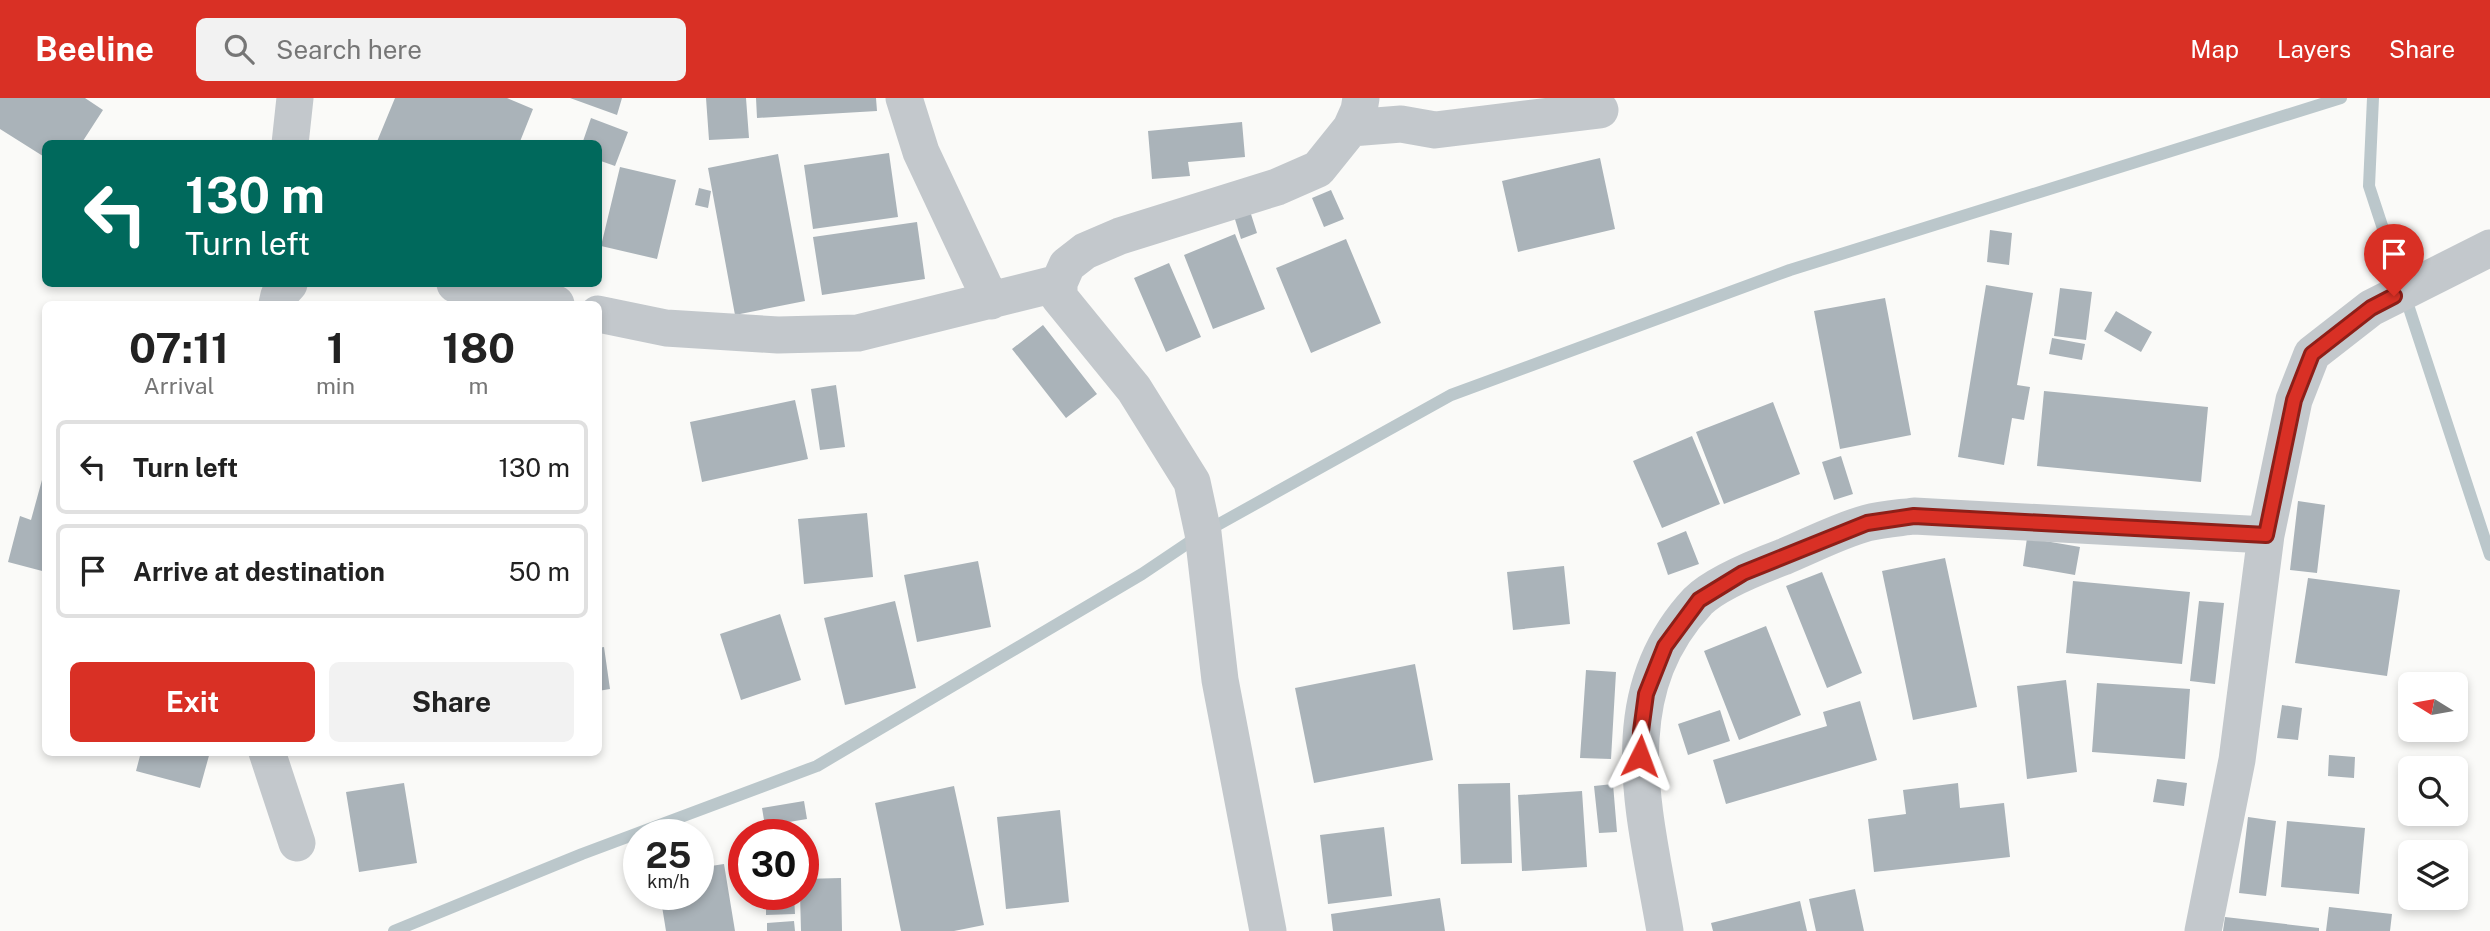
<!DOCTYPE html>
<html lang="en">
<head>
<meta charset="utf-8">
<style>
  body { margin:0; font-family:"Public Sans",sans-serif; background:#f2f2f2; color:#222; height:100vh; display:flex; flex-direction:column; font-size:26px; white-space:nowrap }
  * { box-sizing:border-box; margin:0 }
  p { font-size:23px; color:#767676 }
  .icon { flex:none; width:38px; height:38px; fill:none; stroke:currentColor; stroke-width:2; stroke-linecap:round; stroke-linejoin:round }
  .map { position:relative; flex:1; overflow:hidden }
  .panel { position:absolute; left:42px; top:203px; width:560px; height:455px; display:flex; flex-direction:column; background:#fff; border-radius:10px; box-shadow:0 4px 10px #0003 }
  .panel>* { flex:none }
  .banner { position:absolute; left:42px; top:42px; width:560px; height:147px; border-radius:10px; box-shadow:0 4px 10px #0003; background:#00695c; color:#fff; overflow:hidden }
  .needle { width:46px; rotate:281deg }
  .buttons { position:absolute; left:2398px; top:574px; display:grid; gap:14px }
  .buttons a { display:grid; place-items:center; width:70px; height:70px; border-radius:10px; background:#fff; box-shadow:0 4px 10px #0003; font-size:35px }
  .speed { position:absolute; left:623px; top:721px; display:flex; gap:14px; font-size:35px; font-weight:700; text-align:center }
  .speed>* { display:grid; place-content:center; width:91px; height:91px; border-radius:50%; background:#fff; box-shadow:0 4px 10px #0003; line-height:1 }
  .speed small { font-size:18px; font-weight:400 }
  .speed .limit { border:10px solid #d22; background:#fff; color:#111 }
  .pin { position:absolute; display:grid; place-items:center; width:60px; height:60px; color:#fff; margin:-72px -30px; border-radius:50% 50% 50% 0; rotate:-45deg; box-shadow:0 0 7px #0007 }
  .pin .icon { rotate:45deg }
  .me { position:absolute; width:77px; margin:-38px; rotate:3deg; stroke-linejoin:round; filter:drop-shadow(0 0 5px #0008) }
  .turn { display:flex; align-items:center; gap:24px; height:147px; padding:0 28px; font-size:32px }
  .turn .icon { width:91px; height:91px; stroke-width:2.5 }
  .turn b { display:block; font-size:49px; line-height:60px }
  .eta { display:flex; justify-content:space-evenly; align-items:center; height:119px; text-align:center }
  .eta b { font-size:42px; font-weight:700; line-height:49px }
  .cta { display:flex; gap:14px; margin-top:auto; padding:14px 28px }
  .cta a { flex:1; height:80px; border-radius:10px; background:#d93025; color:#fff; font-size:28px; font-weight:700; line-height:80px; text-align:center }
  .cta a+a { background:#f2f2f2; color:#222 }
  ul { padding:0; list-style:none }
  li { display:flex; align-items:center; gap:21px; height:94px; margin:0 14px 10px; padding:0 14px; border:4px solid #e0e0e0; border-radius:10px }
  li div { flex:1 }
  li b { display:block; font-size:26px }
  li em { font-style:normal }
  header { display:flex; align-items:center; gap:42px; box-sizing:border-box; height:98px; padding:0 35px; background:#d93025; color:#fff }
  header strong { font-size:33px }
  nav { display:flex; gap:38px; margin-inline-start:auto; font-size:24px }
  .search { width:490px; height:63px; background:#f2f2f2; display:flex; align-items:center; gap:18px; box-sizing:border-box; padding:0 24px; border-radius:10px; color:#767676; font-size:26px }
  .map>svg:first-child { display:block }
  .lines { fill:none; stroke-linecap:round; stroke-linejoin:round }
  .stream { stroke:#bbc7cb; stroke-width:12 }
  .building { fill:#aab3b9 }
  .minor { stroke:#c3c8cc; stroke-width:37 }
  .route-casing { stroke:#8d1f18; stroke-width:18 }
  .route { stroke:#d93025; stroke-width:12 }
</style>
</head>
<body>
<header>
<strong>Beeline</strong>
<div class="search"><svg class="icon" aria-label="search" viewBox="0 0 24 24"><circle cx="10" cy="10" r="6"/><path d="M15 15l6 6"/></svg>Search here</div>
<nav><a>Map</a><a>Layers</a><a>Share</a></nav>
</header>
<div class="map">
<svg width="2490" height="833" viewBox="0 0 2490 833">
  <rect width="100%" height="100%" fill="#fafaf8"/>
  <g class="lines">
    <path class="stream" d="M2373 0 2369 88 2490 457
      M394 833 582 756 817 668 1142 476 1203 435 1451 297 1790 172 2341 0"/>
  </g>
  <path class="building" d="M0 0H85L103 12 81 46H46V60L0 31Z
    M395 0H507L533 11 519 46H376Z
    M570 0H622L617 17Z
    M706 0H746L749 40 709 42Z
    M756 0H876L877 13 757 20Z
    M591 20 628 34 615 68 598 62V46H582Z
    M1242 24 1245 59 1188 64 1190 78 1152 81 1148 33Z
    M889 55 898 119 813 131 804 67Z
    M778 56 805 203 735 217 708 70Z
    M1600 60 1615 131 1518 154 1502 83Z
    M620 69 676 82 657 161 601 148Z
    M699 90 711 93 708 110 695 107Z
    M1331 92 1344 121 1324 129 1312 100Z
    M1250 113 1257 135 1241 141 1234 118Z
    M917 124 925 181 822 197 813 139Z
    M1990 132 2012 135 2009 167 1987 164Z
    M1235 136 1265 211 1213 231 1184 157Z
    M1346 141 1381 225 1311 255 1276 170Z
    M1169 165 1201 239 1166 254 1134 180Z
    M1986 187 2033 195 2017 287 2030 289 2024 322 2012 320 2004 367 1958 359Z
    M2060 190 2092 194 2086 242 2054 238Z
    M1885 200 1911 337 1840 351 1814 213Z
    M2116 213 2152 234 2141 254 2104 233Z
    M1043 227 1097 296 1066 320 1012 251Z
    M2052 240 2085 246 2082 262 2049 256Z
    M836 287 845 349 820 352 811 291Z
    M2044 293 2208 309 2201 384 2037 368Z
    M795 302 808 361 702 384 690 324Z
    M1773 304 1800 376 1724 406 1696 334Z
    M1692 338 1720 406 1662 430 1633 363Z
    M1841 358 1853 396 1834 402 1822 364Z
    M45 371H46V474L8 464 20 418 31 422Z
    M2298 403 2325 407 2317 475 2290 472Z
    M867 415 873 479 804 486 798 421Z
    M1686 433 1699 466 1668 477 1657 445Z
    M2027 440 2080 449 2075 477 2023 468Z
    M1945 460 1977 609 1913 622 1882 473Z
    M978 463 991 529 917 544 904 477Z
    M1564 468 1570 526 1513 532 1507 474Z
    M1822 474 1862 575 1827 590 1786 488Z
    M2308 480 2400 492 2387 578 2295 565Z
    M2073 483 2190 494 2182 566 2066 555Z
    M895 503 916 590 845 607 824 520Z
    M2199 503 2224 505 2215 586 2190 583Z
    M780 516 801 582 741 602 720 536Z
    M1766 528 1801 617 1739 642 1704 553Z
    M604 549 610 591 598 593V550Z
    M1415 566 1433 662 1314 685 1295 590Z
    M1586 572 1616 574 1611 661 1580 660Z
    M2066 582 2077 674 2027 681 2017 588Z
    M2097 585 2190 591 2185 661 2092 654Z
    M1860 603 1877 662 1726 706 1713 662 1827 628 1823 614Z
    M2282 607 2302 610 2298 642 2277 640Z
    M1720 612 1730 643 1688 657 1678 626Z
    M141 654H210L200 690 136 673Z
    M2329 657 2355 659 2354 680 2328 678Z
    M2157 681 2187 685 2184 708 2153 704Z
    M404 685 417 765 359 774 346 694Z
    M1510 685 1512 765 1461 766 1458 686Z
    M1958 685 1960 710 2004 705 2010 759 1874 774 1868 721 1906 716 1903 692Z
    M1613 686 1617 734 1599 735 1594 688Z
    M954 688 984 827 954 833H901L875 705Z
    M1582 693 1587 769 1522 773 1518 697Z
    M804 703 807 721 765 728 762 710Z
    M1060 712 1069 804 1006 811 997 719Z
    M2248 719 2276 723 2266 798 2239 795Z
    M2287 723 2365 730 2359 796 2281 789Z
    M1384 729 1392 798 1328 806 1320 737Z
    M724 766 735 833H666L660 796H698V770Z
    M841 780 842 833H801L800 796H803V781Z
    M1855 791 1864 833H1816L1809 801Z
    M766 796H794L795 816 766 817Z
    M1440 800 1445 833H1333L1331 816Z
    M1800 803 1807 833H1713L1711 825Z
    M2329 809 2392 816 2390 833H2326Z
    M2225 819 2319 830V833H2223Z
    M794 823 795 833H767V825Z"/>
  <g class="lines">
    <path class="minor" d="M904 0 921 54 991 203
      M1351 30 1401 26 1435 32 1600 12
      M290 46 295 0
      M455 186 556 206
      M277 206 279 197 289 186
      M598 216 666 230 778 237 858 235 1059 185
      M267 654 297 745
      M1268 833 1220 582 1203 435 1192 384 1134 291 1059 199V185L1067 167 1085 153 1120 138 1277 89 1318 71 1351 30 1359 12 1361 0
      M1665 833C1646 719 1608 599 1698 503 1716 485 1759 468 1783 459 1810 448 1838 433 1867 425 1882 421 1899 420 1914 418L2266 437
      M2203 833 2237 662 2266 437 2294 302 2312 256 2371 210 2490 150"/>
  </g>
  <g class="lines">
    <defs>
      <path id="route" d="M1640 658 1641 633 1646 596 1665 548 1699 502 1743 475 1867 425 1914 418 2266 437 2294 302 2312 256 2371 210 2394 198"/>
    </defs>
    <use href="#route" class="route-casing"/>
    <use href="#route" class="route"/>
  </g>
</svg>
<div class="buttons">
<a><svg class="needle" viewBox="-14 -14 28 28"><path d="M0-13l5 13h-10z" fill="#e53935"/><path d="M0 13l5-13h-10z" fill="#767676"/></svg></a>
<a><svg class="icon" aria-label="search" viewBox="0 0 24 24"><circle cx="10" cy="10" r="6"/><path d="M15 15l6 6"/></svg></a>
<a><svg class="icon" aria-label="layers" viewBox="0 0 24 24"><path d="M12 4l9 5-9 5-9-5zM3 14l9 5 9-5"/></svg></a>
</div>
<div class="speed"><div>25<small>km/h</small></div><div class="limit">30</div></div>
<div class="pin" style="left:2394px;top:198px;background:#d93025"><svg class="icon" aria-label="arrive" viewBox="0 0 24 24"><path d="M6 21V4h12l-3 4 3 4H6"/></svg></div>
<svg class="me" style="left:1640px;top:658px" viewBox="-20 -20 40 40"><path d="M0-17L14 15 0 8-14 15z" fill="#d93025" stroke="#fff" stroke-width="4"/></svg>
<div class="banner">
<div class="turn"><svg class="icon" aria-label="left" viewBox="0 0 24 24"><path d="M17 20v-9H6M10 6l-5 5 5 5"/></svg><div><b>130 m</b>Turn left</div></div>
</div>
<section class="panel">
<div class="eta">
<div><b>07:11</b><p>Arrival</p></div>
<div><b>1</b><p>min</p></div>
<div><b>180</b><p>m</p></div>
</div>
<ul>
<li><svg class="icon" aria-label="left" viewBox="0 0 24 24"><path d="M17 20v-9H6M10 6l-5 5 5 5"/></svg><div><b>Turn left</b></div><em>130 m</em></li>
<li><svg class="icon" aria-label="arrive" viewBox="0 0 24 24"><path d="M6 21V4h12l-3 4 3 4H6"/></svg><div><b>Arrive at destination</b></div><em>50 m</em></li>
</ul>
<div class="cta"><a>Exit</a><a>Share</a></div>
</section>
</div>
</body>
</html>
